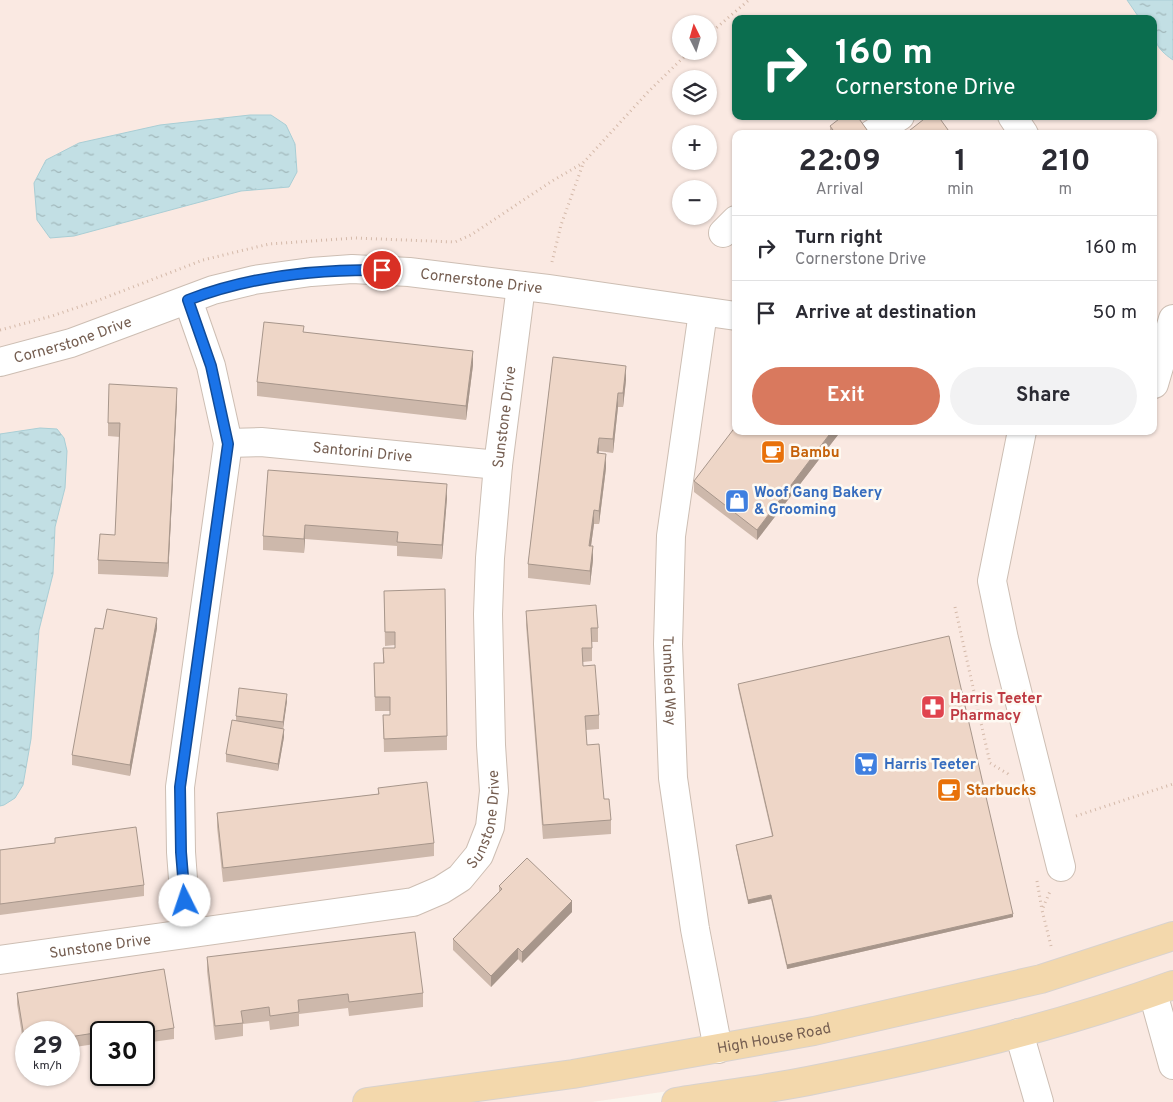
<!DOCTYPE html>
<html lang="en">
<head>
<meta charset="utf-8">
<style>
  body { margin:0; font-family:Overpass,sans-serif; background:#f2f2f3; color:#2b2b33; height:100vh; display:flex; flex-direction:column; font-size:19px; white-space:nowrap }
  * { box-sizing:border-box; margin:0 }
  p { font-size:16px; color:#7c7c81 }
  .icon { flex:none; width:28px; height:28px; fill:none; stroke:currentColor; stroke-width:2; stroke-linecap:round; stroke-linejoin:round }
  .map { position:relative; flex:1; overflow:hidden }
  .sheet { position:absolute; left:732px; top:130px; width:425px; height:305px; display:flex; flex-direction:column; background:#fff; border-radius:10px; box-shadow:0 1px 4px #0004 }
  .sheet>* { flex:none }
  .top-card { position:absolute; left:732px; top:15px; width:425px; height:105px; border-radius:10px; box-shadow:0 1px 4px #0004; background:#0b6e4f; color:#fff; overflow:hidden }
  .needle { width:32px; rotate:355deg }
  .tools { position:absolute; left:672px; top:15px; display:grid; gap:10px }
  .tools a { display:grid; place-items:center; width:45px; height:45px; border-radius:50%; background:#fff; box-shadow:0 1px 4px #0004; font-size:25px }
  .speed { position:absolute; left:15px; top:1021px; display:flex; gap:10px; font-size:25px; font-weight:700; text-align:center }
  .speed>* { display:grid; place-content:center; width:65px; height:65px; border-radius:50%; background:#fff; box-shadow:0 1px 4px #0004; line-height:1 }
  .speed small { font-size:12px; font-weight:400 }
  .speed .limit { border:2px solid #111; border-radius:8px; background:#fff; color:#111 }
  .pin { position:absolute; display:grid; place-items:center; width:42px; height:42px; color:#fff; margin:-21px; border:2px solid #fff; border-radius:50%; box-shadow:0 1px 5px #0007 }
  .me { position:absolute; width:55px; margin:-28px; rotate:356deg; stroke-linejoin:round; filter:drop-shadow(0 0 4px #0008) }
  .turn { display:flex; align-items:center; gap:18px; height:105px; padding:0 20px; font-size:22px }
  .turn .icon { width:65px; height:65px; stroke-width:2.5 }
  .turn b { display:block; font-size:35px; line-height:42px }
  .eta { display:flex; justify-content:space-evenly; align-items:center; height:85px; text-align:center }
  .eta b { font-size:30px; font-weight:700; line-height:35px }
  .primary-button { display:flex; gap:10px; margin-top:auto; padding:10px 20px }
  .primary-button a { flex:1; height:58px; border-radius:30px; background:#d9795e; color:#fff; font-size:20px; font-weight:700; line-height:58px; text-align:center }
  .primary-button a+a { background:#f2f2f3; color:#2b2b33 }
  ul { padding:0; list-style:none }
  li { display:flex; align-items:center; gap:15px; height:65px; padding:0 20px; border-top:1px solid #e1e1e2 }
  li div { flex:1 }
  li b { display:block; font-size:19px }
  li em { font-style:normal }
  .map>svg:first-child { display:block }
  .commercial { fill:#fae9e2; fill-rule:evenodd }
  .water { fill:url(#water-ripples); stroke:#a9ced5 }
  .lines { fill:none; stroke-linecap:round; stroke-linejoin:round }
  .minor-casing { stroke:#cdbeb3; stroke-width:30 }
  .major-casing { stroke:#d8d2ce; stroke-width:30 }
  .path { stroke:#d4b9a9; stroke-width:3; stroke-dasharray:1 4; stroke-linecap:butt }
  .minor { stroke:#fff; stroke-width:28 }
  .major { stroke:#f3d8ac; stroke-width:28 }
  .wall { fill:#cdb8ab }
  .shaded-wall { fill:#a7968b }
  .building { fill:#eed6c7; stroke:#a7968b }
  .route-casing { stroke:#114b97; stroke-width:12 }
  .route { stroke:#1a73e8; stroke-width:9 }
  .labels { text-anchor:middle; stroke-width:5; stroke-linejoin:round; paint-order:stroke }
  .street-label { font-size:15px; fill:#755e51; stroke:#fefaf3 }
  .food-label { font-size:15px; font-weight:bold; fill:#c56008; stroke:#fefaf3; text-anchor:start }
  .shop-label { font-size:15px; font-weight:bold; fill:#366cbe; stroke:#fefaf3; text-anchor:start }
  .health-label { font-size:15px; font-weight:bold; fill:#be3a42; stroke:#fefaf3; text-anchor:start }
</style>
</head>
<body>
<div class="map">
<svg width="1173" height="1102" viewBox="0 0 1173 1102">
  <defs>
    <pattern id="water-ripples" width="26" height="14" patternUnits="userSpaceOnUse" patternTransform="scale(1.25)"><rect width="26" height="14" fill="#c2dfe4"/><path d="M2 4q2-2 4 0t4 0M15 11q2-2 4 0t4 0" fill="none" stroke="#a2b8bb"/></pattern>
  </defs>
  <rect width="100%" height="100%" fill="#fbf5ed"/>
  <path class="commercial" d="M0 0H1173V1102H717L711 1085 592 1102H0ZM736 19H1154V116H736ZM681 24H709V51H681ZM681 79H709V106H681ZM681 134H709V161H681ZM736 134H1154V431H736ZM681 189H709V216H681ZM26 1032H69V1075H26ZM101 1032H144V1075H101Z"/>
  <path class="water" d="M1127 0H1173V60C1154 47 1154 40 1154 19H1140Z
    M250 115H271L286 125 295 144 297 172 289 187 241 191 74 236 50 238 37 220 34 183 46 160 79 143 160 125Z
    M40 428 57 429 64 438 67 451 65 488 55 527 53 574 39 630 31 739 23 785 15 798 4 805 0 806V434Z"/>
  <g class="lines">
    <defs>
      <g id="minor">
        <path d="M1012 116 1024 134"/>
        <path d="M872 134 900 116"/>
        <path d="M723 233 736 220"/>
        <path id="s1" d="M703 312 671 536 668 644 673 778 695 929 718 1049"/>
        <path id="s2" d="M0 362 71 343 213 290 254 280 311 272 352 269 409 272 548 289 736 316"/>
        <path d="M1154 384 1173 319"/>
        <path d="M1022 431 992 581 1004 639 1061 867"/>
        <path id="s3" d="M228 443 261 442 498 465"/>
        <path d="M187 933 181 852 180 787 228 443 211 366 188 300"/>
        <path id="s4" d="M0 960 413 902 441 890 460 878 479 855 490 827 494 791 491 745 488 614 490 558 498 465 521 286"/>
        <path d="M1153 993 1173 1065"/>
        <path d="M1019 1033 1039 1102"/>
      </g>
      <g id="major">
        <path id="s5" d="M367 1102 573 1074 814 1031 1041 979 1173 936"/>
        <path d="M676 1102C724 1094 771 1089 818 1079 938 1055 1058 1027 1173 985"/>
      </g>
    </defs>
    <use href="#minor" class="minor-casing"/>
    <use href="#major" class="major-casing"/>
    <path class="path" d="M709 34 749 0
      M552 262 561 225 583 164
      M0 330 52 316 99 300 203 260 269 244 355 238 455 242 471 235 552 181 583 163 648 92 690 51
      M955 607 990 763 1008 774 1010 777
      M1076 816 1173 784
      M1037 881 1042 910
      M1051 946 1042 910 1051 889"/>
    <use href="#minor" class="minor"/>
    <use href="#major" class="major"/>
  </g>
  <path class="wall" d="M830 126 870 134H833L830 130Z
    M304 332 473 365 466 420 257 396V382Z
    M553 357 626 380 623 407H618L613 453 599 451 598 453 606 468 599 524H594L591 546 593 560 590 585 528 578V564Z
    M177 401 168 577 98 574V560L115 535 120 437 108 436V423Z
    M841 431 757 540 694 492V481Z
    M268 470 447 498 442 559 397 556V546L305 539 304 553 263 550V536Z
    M384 591 447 736V750L384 752 383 715H390V711H375L374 663H383V648H395V645L385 646Z
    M526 611 598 628V642H592V661L583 662V666L599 715V729L586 730 587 745 611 820V834L543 839 526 625Z
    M157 628 130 776 72 765V755L103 629Z
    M738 684 1013 917 787 969 771 899 748 904 736 848V845L772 836 738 688Z
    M287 701 283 729 284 737 278 771 226 762V754L236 720V716Z
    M378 788 434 843V856L223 882 217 827V813L378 794Z
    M55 838 144 885V896L0 915V850L55 843Z
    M499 886 572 912 522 963 518 959 491 987 453 950V939L499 892Z
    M207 957 423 993V1007L349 1016 348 1008 299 1014V1026L270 1030 269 1021 243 1024V1036L215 1040 207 971Z
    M17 993 174 1028V1039L144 1043V1032H101V1043L69 1048V1032H26V1060L17 1004Z"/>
  <path class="shaded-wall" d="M473 351V365L466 420V406Z
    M626 366V380L623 407V393Z
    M177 388V401L168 577V563Z
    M618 393V407L613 453V439Z
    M832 431H841L757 540V530Z
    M599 438V451L597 467V453Z
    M606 454V468L599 524V511Z
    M447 484V498L442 559V545Z
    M594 510V524L589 560V546Z
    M305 525V539L304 553V539Z
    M593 546V560L590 585V571Z
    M157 618V628L130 776V765Z
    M287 694V701L283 729V722Z
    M284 729V737L278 771V764Z
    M771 895V899L748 904V900Z
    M572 901V912L522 963V952Z
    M1013 914V917L787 969V965Z
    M518 948V959L491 987V976Z"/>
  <path class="building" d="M843 116H857L870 134H836L830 126Z
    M928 116H938L951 134H905Z
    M264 322 304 326 303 332 473 351 466 406 257 382Z
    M553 357 626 366 623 393H618L613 439 599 438 597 453 606 454 599 511 594 510 589 546H593L590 571 528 564Z
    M109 384 177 388 168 563 98 560 100 534 115 535 120 423H108Z
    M736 426V431H832L757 530 694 481Z
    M268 470 447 484 442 545 397 542 398 532 305 525 304 539 263 536Z
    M445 589 447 736 384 739 383 715H390V697H375L374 663H384L383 648H395V632H385L384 591Z
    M596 605 598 628H591L592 648H582L583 666 595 665 599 715 585 716 587 745 599 744 604 799H609L611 820 543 825 526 611Z
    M107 609 157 618 130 765 72 755 95 628 103 629Z
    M949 636 1013 914 787 965 771 895 748 900 736 845 773 836 738 684Z
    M239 688 287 694 283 722 236 716Z
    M232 720 284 729 278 764 226 754Z
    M427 782 434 843 223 868 217 813 379 794 378 788Z
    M136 827 144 885 0 904V850L55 843V838Z
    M527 858 572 901 522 952 518 948 491 976 453 939 502 889 499 886Z
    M415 932 423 993 349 1002 348 994 298 1000 299 1012 270 1016 269 1007 241 1011 243 1023 215 1026 207 957Z
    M164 969 174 1028 144 1033 114 1032V1030L69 1037V1032H26V1049L17 993Z"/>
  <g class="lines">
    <defs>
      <path id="route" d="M185 901 181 852 180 787 228 444 211 366 188 300C250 276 316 269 382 270"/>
    </defs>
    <use href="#route" class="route-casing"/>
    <use href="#route" class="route"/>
  </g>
  <defs>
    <symbol id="cafe-square" viewBox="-11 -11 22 22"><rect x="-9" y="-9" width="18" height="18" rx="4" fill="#e8710a" stroke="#fefaf3"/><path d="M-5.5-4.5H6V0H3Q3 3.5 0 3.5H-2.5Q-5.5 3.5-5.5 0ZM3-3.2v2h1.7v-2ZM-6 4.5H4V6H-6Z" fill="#fff"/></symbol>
    <symbol id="shop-square" viewBox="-11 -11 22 22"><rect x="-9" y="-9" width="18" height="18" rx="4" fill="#3f7fe0" stroke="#fefaf3"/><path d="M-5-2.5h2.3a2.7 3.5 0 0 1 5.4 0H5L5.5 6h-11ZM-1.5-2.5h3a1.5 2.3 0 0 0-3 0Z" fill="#fff"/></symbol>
    <symbol id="pharmacy-square" viewBox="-11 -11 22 22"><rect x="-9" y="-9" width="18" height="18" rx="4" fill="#e0444e" stroke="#fefaf3"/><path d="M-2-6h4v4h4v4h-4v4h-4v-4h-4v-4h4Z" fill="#fff"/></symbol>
    <symbol id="supermarket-square" viewBox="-11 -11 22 22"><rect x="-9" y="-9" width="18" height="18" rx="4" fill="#3f7fe0" stroke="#fefaf3"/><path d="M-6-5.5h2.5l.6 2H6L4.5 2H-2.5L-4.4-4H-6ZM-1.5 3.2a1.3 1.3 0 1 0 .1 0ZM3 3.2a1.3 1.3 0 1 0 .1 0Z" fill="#fff"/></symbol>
  </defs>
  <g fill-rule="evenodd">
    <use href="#cafe-square" x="759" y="438" width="28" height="28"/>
    <use href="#shop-square" x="723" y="487" width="28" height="28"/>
    <use href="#pharmacy-square" x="919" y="693" width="28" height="28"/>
    <use href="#supermarket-square" x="852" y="750" width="28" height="28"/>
    <use href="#cafe-square" x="935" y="776" width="28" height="28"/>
  </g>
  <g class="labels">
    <g class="street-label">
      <text dy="5" stroke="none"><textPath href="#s2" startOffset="496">Cornerstone Drive</textPath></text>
      <text dy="5" stroke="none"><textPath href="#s2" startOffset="76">Cornerstone Drive</textPath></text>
      <text dy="5" stroke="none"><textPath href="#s4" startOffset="941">Sunstone Drive</textPath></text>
      <text dy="5" stroke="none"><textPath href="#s3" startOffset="135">Santorini Drive</textPath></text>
      <text dy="5" stroke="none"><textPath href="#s1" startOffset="371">Tumbled Way</textPath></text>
      <text dy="5" stroke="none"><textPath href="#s4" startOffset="536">Sunstone Drive</textPath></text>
      <text dy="5" stroke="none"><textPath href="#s4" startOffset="101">Sunstone Drive</textPath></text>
      <text dy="5" stroke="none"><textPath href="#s5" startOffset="412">High House Road</textPath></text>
    </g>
    <g class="food-label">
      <text x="790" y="457">Bambu</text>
      <text x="966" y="795">Starbucks</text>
    </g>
    <g class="shop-label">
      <text x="754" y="497">Woof Gang Bakery<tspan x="754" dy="17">&amp; Grooming</tspan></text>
      <text x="884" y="769">Harris Teeter</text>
    </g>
    <g class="health-label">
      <text x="950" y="703">Harris Teeter<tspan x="950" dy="17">Pharmacy</tspan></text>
    </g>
  </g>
</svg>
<div class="tools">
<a><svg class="needle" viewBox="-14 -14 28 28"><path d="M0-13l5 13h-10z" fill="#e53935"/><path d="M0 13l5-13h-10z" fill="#7c7c81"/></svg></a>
<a><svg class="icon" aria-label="layers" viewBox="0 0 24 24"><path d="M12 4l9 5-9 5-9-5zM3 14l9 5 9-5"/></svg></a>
<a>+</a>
<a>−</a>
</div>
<div class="speed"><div>29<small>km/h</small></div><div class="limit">30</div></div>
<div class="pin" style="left:382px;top:270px;background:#d93025"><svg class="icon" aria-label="arrive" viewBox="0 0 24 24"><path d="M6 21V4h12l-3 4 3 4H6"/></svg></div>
<svg class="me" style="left:185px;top:901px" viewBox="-20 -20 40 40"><circle r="19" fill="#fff"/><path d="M0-13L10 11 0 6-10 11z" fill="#1a73e8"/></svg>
<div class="top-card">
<div class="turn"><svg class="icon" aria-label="right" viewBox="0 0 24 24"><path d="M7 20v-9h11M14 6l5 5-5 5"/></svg><div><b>160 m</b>Cornerstone Drive</div></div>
</div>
<section class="sheet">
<div class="eta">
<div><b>22:09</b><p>Arrival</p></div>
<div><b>1</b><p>min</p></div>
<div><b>210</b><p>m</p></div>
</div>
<ul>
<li><svg class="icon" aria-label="right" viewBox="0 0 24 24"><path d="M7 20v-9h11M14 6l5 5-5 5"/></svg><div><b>Turn right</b><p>Cornerstone Drive</p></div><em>160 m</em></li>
<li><svg class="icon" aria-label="arrive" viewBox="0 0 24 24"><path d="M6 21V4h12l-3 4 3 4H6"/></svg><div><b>Arrive at destination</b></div><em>50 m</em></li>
</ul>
<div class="primary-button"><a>Exit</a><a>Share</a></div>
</section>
</div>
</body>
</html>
